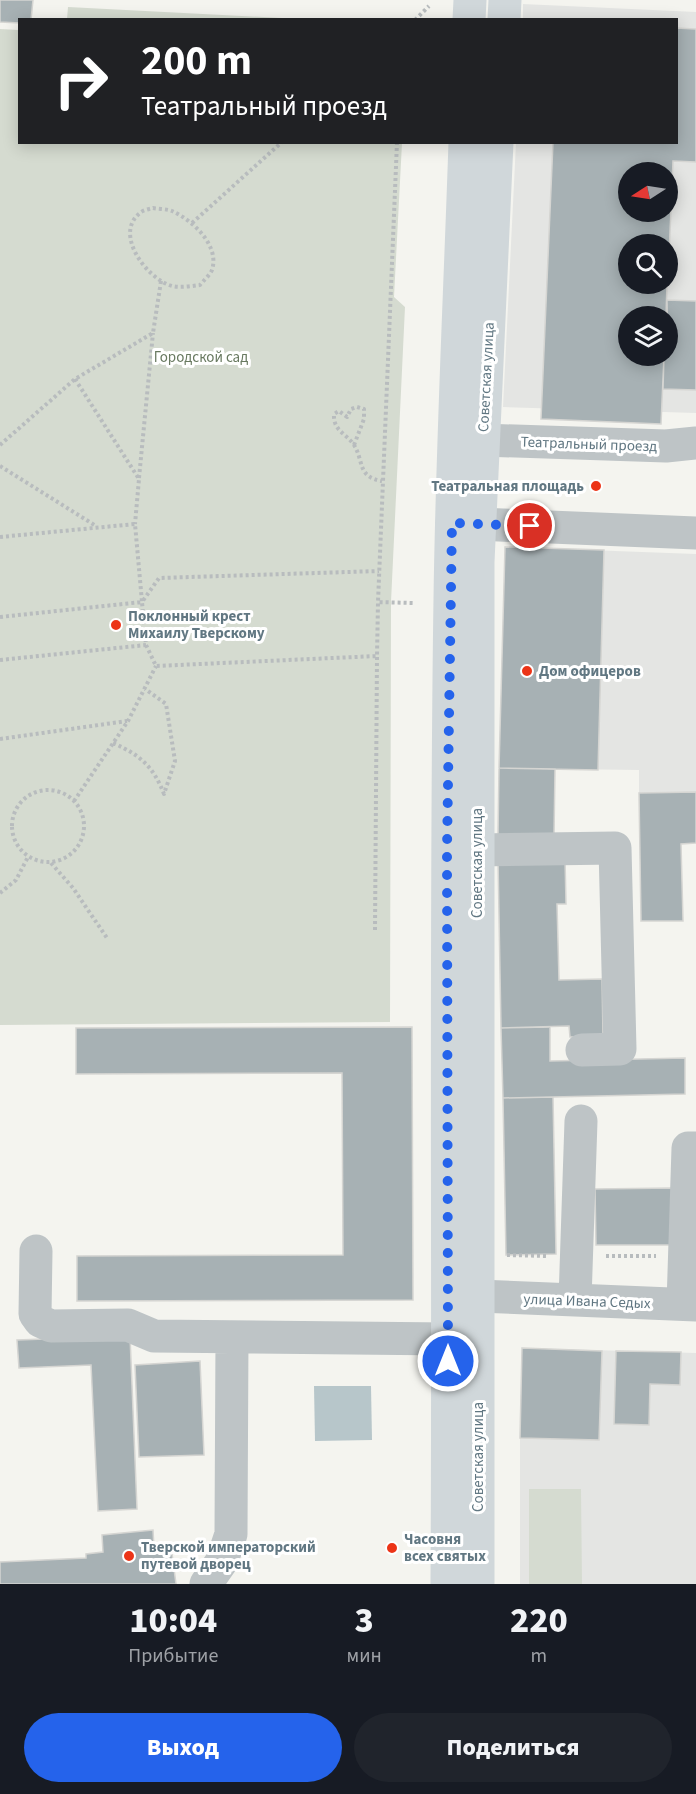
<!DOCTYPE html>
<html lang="ru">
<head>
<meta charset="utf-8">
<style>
  body { margin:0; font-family:"Source Sans 3",sans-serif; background:#20242c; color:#f1f3f6; height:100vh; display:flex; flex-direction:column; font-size:22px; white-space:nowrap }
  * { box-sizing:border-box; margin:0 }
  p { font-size:20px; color:#9ea1a6 }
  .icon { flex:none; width:33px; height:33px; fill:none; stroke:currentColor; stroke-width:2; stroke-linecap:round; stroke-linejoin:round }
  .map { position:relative; height:1584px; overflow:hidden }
  .drawer { display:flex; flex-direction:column; background:#171b24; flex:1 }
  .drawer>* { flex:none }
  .banner { position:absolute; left:18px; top:18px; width:660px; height:126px; border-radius:0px; box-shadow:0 3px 15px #0003; background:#202124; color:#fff; overflow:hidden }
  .needle { width:39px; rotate:258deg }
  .fabs { position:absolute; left:618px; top:162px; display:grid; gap:12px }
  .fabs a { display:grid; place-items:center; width:60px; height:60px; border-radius:50%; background:#171b24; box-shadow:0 3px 15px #0003; font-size:30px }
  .pin { position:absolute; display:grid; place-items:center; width:51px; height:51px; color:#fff; margin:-26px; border:3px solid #fff; border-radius:50%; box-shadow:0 2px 6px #0007 }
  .me { position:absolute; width:66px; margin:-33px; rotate:0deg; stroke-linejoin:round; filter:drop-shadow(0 0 4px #0008) }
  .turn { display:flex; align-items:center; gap:21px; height:126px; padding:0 24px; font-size:27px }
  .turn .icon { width:78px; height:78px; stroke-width:2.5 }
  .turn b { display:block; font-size:42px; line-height:51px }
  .eta { display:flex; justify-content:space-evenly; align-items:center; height:102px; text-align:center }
  .eta b { font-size:36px; font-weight:800; line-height:42px }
  .action { display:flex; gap:12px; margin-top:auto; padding:12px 24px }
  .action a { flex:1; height:69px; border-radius:36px; background:#2563eb; color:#fff; font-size:24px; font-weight:800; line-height:69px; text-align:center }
  .action a+a { background:#20242c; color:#f1f3f6 }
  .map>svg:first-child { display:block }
  .built { fill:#e4e5e3; fill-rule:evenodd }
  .green { fill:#d5dbd0 }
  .water { fill:#b7c6ca }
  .building { fill:#a7b1b4; stroke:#d5d5d2; stroke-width:1.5; fill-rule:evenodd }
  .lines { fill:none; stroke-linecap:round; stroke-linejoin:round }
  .path { stroke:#b8bcbe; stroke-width:4; stroke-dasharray:3 3; stroke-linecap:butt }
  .minor { stroke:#bec4c6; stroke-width:33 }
  .major { stroke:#d0d7da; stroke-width:33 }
  .route { stroke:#2563eb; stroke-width:10; stroke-dasharray:0 18 }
  .poi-dot { fill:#ec3417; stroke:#fff; stroke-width:2 }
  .labels { text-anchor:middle; stroke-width:6; stroke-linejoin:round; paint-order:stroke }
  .park-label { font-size:15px; fill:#687960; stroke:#fff }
  .street-label { font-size:15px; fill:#617782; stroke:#fff }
  .poi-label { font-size:15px; font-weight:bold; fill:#617782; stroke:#fff; text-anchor:start }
</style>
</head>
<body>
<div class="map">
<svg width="696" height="1584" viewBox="0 0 696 1584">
  <rect width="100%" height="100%" fill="#f4f4ef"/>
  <path class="built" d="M523 4 696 12V413L503 407 516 143 676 142V20L523 19ZM628 172H668V212H628ZM628 244H668V284H628ZM628 316H668V356H628Z
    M505 547 696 554V792L639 793V770L499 768Z
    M522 1348 696 1353V1584H520V1438Z"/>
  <path class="green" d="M68 7 301 19H67Z
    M0 29 19 30 20 142 402 143 394 297 405 307 391 602 390 1022 0 1025Z
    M529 1489H581L582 1584H529Z"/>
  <path class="water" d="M314 1386H371L372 1440 315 1441Z"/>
  <path class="building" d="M0 0H33L31 20H20V23L0 22Z
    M676 28 696 29V162L673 161 668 280V244H628V284H667L666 316H628V356H664L661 424 541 419 553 142H676ZM628 172H668V212H628Z
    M667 300 696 301V390L663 389 664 356H668Z
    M505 547 604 550 598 770 499 768Z
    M499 768 555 769 554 836 498 835Z
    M696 792V843L681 844 683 921H641L639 793Z
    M565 858 566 904H557L559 980 602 979 603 1036 570 1037 569 1026 501 1028 498 859Z
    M412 1027 413 1300 77 1301V1256L343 1255 342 1073 76 1074V1028Z
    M550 1027V1061L685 1058V1094L503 1098 501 1028Z
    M553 1097 556 1254 506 1255 503 1098Z
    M673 1188 674 1245H596L595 1189Z
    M130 1336 137 1509 98 1511 91 1365 19 1368 17 1340Z
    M522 1348 602 1351 599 1440 520 1438Z
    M616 1351 681 1352 680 1385 650 1384 649 1425 614 1424Z
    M200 1361 204 1455 139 1457 135 1365Z
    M153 1530 154 1548 171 1546 176 1584H0V1562L86 1558V1554L103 1552 102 1535Z"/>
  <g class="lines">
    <path class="path" d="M415 20 429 6
      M397 142 378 602 413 603
      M153 208C159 209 167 209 172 211 192 220 220 245 212 270 210 275 203 281 200 285 191 286 181 288 172 286 147 279 113 234 140 213 143 210 149 209 153 208Z
      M192 223 282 142
      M75 379 139 479 135 524
      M0 445 75 379 153 333 161 281
      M354 445 364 419V409L357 407 351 409 347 417 339 411 334 414C333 431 346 433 354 445 364 461 357 477 382 481
      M0 466 96 526
      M139 478 153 333
      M0 537 135 524 142 602 159 578 379 571
      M0 617 142 602 146 645 156 666 377 656 378 602
      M0 660 146 645
      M0 739 127 721
      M113 743C140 755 153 766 164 794L175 761 166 704 145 689
      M12 826a36 36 0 1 1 72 0a36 36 0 1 1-72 0Z
      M74 801 128 721 156 666
      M51 863 73 888 107 938
      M0 893 16 880 28 857
      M375 930 377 656
      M507 1255 548 1256
      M606 1256H656"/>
    <path class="minor" d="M483 440 666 446 696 443
      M452 523 696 533
      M477 850 615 848 620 1049 582 1050
      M36 1251 35 1314 40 1321 51 1326 128 1325 154 1336 448 1339
      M478 1296 696 1305
      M575 1300 581 1121
      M683 1304 688 1148H696
      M206 1584 222 1561 231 1534 232 1337"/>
    <path class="major" d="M469 20 470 0
      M504 20 505 0
      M447 1584C449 1256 445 927 450 599 452 447 460 294 465 142
      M478 1584V562L497 142"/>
  </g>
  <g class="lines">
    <path class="route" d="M448 1361 447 850 452 523 530 526"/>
  </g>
  <g class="poi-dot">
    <circle cx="596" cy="486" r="6"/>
    <circle cx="116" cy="625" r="6"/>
    <circle cx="527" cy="671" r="6"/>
    <circle cx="392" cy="1548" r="6"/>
    <circle cx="129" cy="1556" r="6"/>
  </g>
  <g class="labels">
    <g class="park-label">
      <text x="201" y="362">Городской сад</text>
    </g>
    <g class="street-label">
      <text transform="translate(486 377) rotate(-87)" y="5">Советская улица</text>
      <text transform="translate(589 444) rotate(2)" y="5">Театральный проезд</text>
      <text transform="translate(477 863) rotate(-90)" y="5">Советская улица</text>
      <text transform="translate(587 1301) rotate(2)" y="5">улица Ивана Седых</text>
      <text transform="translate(478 1457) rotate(-90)" y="5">Советская улица</text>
    </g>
    <g class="poi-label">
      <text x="584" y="491" text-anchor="end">Театральная площадь</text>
      <text x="128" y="621">Поклонный крест<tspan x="128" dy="17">Михаилу Тверскому</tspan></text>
      <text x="539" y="676">Дом офицеров</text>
      <text x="404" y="1544">Часовня<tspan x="404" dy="17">всех святых</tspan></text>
      <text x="141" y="1552">Тверской императорский<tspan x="141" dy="17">путевой дворец</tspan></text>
    </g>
  </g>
</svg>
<div class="fabs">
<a><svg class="needle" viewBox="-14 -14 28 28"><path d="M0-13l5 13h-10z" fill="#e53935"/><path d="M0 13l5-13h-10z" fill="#9ea1a6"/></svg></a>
<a><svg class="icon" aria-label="search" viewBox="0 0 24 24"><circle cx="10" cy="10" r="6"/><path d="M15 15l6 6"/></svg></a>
<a><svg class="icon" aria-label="layers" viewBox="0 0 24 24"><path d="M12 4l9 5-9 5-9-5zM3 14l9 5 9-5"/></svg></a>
</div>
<div class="pin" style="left:530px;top:526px;background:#d93025"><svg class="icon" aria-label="arrive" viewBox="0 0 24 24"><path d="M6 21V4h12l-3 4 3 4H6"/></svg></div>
<svg class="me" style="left:448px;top:1361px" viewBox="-20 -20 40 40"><circle r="17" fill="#2563eb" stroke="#fff" stroke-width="3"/><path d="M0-11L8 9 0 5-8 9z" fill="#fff"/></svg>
<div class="banner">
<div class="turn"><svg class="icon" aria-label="right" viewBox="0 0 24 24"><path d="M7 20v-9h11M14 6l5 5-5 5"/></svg><div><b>200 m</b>Театральный проезд</div></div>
</div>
</div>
<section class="drawer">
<div class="eta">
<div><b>10:04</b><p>Прибытие</p></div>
<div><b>3</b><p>мин</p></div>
<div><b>220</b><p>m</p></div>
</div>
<div class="action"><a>Выход</a><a>Поделиться</a></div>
</section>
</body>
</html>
